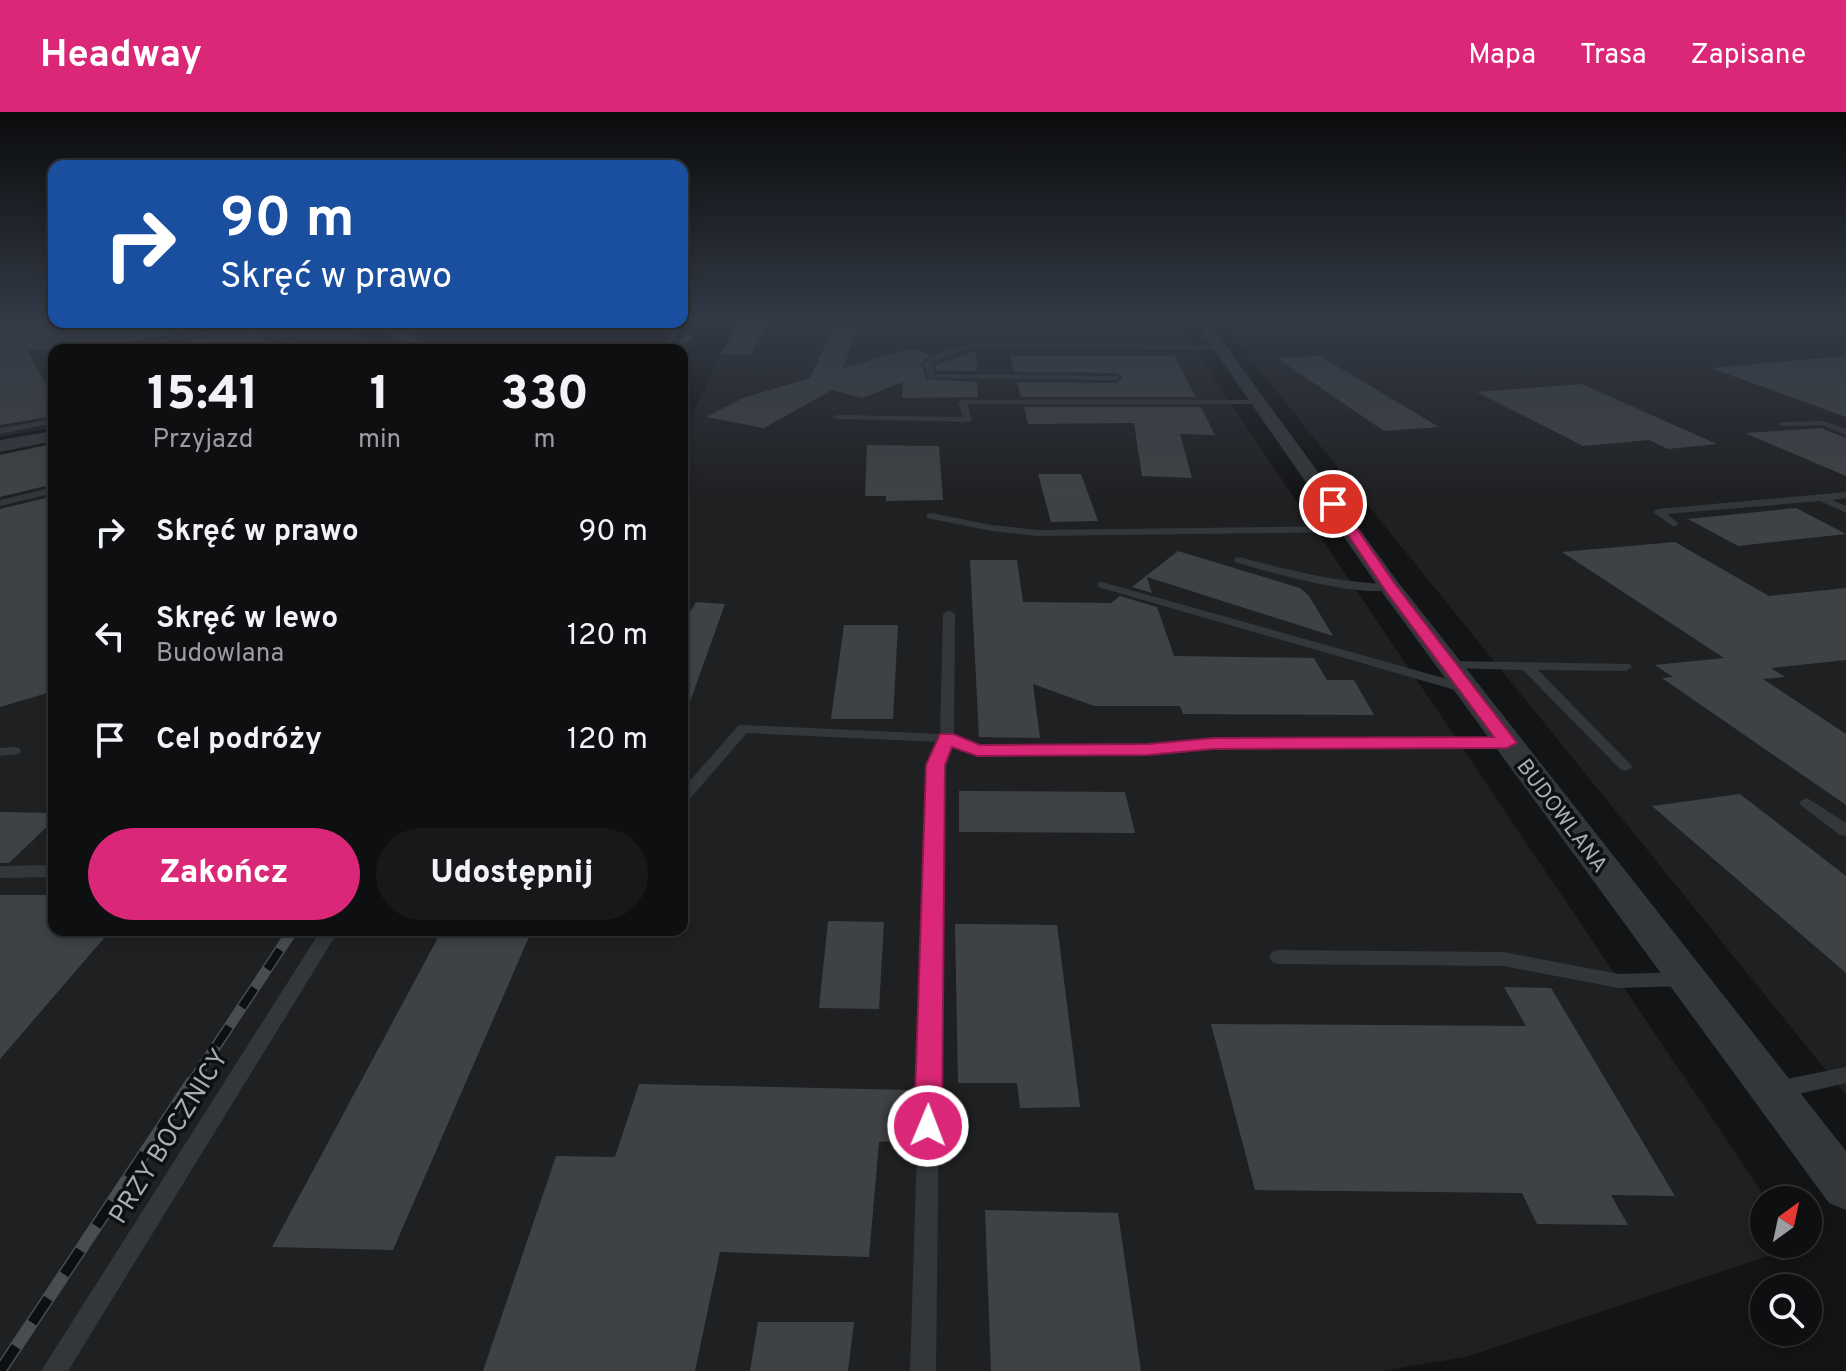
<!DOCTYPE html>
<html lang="pl">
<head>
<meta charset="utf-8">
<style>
  body { margin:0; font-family:Overpass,sans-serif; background:#171819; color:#f1f3f6; height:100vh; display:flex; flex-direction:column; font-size:30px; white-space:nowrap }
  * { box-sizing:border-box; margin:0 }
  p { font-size:26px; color:#9b9c9f }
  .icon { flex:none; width:44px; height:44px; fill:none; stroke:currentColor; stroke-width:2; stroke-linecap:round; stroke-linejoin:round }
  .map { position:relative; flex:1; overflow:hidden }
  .panel { position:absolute; left:48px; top:232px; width:640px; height:592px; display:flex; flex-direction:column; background:#0e0f10; border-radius:16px; box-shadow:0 4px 12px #0003,0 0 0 2px #2e2f30 }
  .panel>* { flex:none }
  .hud { position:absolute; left:48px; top:48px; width:640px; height:168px; border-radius:16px; box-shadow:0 4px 12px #0003,0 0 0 2px #2e2f30; background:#1a4fa0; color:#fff; overflow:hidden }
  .needle { width:52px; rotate:33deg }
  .controls { position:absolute; left:1750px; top:1074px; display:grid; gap:16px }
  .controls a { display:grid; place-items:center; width:72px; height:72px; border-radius:50%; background:#0e0f10; box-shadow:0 4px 12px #0003,0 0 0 2px #2e2f30; font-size:40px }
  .pin { position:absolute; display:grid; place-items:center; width:68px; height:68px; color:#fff; margin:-34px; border:4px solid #fff; border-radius:50%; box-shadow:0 2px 8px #0007 }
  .me { position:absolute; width:88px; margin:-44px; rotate:1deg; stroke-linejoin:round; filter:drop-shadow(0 0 6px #0008) }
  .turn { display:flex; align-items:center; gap:28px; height:168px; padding:0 40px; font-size:36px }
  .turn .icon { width:104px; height:104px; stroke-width:2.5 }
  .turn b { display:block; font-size:56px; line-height:68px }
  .eta { display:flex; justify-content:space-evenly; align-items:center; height:136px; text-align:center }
  .eta b { font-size:48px; font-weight:800; line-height:56px }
  .button { display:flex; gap:16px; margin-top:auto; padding:16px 40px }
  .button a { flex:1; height:92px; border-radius:48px; background:#db2777; color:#fff; font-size:32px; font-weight:800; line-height:92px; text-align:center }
  .button a+a { background:#171819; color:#f1f3f6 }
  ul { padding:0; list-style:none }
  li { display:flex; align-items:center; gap:24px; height:104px; padding:0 40px }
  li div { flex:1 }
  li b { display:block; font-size:30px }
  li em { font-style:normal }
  header { display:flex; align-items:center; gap:48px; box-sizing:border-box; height:112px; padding:0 40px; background:#db2777; color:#fff }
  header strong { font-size:38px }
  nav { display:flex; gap:44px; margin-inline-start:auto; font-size:28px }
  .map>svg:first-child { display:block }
  .built { fill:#1f2022 }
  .building { fill:#3f4245 }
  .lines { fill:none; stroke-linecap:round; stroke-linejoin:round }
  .lane { fill:#34373a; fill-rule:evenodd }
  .street { fill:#34373a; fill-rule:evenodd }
  .rail-far2-casing { stroke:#494d51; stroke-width:5 }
  .rail-far1-casing { stroke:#494d51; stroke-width:11 }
  .rail-casing { stroke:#494d51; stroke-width:13 }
  .rail-far2 { stroke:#0e0f10; stroke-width:3; stroke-dasharray:9; stroke-linecap:butt }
  .rail-far1 { stroke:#0e0f10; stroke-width:8; stroke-dasharray:23; stroke-linecap:butt }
  .rail { stroke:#0e0f10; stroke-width:10; stroke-dasharray:29; stroke-linecap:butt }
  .route { fill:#db2777; stroke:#8e194d; stroke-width:2 }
  .labels { text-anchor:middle; stroke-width:7; stroke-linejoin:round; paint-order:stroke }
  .street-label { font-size:22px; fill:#a5aeb5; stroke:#0e0f10 }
  .near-street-label { font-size:26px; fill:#a5aeb5; stroke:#0e0f10 }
</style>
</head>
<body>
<header>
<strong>Headway</strong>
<nav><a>Mapa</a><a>Trasa</a><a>Zapisane</a></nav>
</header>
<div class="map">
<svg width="1846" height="1259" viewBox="0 0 1846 1259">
  <rect width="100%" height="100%" fill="#131415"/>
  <path class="built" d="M0 209 340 210 378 238H54V315L0 325Z
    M738 209H1175L1767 1088H1764V1132L1798 1134 1466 1245 1381 1259H0V342L54 332V818H682V323Z
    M1220 209H1846V983L1391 422Z"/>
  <path class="building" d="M0 209 12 212 53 209 58 214 85 210H241L101 235 99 238H27L54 287V304L0 313Z
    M741 209H769L751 243 720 242Z
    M833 215H859L843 256 910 237 930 243 921 252 926 267 977 270 978 285 902 286 903 270 862 286 832 278 764 316 706 305 743 286 810 266Z
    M252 218 275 238H135Z
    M976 239 977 259H936L935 253 940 251Z
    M1010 244H1174L1196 285H1021L1017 270 1116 271 1123 265 1116 261 1014 260Z
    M1320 244 1439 315 1384 319 1277 246Z
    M1846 244V305L1711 256Z
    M1582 272 1674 313 1717 332 1668 337 1649 328 1583 334 1477 280Z
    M1024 295H1201L1215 323 1180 322 1192 366 1142 364 1134 311 1028 312Z
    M1821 316 1846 326V364L1745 321Z
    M47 333 54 348V372L0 385V343Z
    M867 333 939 334 943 388 886 389V384H865Z
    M1038 362H1081L1098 409 1051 410Z
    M54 384V579L0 595V397Z
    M1796 396 1846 422 1738 434 1688 407Z
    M1675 430 1769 484 1846 476V548L1771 556 1785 565 1763 567 1846 622V693L1662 566 1673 565 1655 553 1724 546 1562 440Z
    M1178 439 1300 476 1309 484 1333 524 1147 465 1152 481 1132 475Z
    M970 448H1017L1023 490 1111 491 1120 484 1157 495 1174 544 1314 546 1327 568H1354L1374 603 1183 602 1180 594H1094L1033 572 1040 626 979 625Z
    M696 490 725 492 686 601H682V513Z
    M844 513H898L893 607H831Z
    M959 679 1125 680 1135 721 959 720Z
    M1740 682 1846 764V861L1652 694Z
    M0 700 54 701V708L9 751H0Z
    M0 783H54V818H111L0 947Z
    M828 809 884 810 879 897 819 896Z
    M955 812 1057 813 1080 995 1020 996 1017 971H958Z
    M442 818H532L393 1138 272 1135Z
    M1504 875 1551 876 1675 1084 1611 1083 1628 1113 1537 1112 1522 1081 1255 1078 1211 912 1526 914Z
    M639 972 911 978 905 1028 879 1030 869 1145 720 1140 695 1259H483L556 1044 615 1045Z
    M985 1098 1118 1101 1141 1259H991Z
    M758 1210H854L848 1259H750Z"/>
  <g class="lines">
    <path class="lane" d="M258 210H273L301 238H294L268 212 117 238H102Z
      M673 210H680L682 213 668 238H662L676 213Z
      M983 230 1221 234 1224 236 1221 238 983 234C965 238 948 241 932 252L934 262 1116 264 1120 266 1116 268 931 266 927 264 924 251C941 237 962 234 983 230Z
      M510 233 512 236 492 238 493 237Z
      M962 288H1261L1265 290 1261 292H967L972 308 968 310 837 307 833 305 837 303 963 305 958 290Z
      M54 307V311L0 322V316Z
      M1823 309 1846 317V323L1822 313 1782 314 1778 312 1782 310Z
      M54 375V381L0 394V388Z
      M1846 380V386L1832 388 1846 394V401L1820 389 1667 402 1679 412 1674 415 1653 400 1658 397Z
      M931 401 991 413 1038 418 1351 414 1356 417 1351 420 1038 424 991 419 927 406V402Z
      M1239 445C1289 458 1338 471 1390 472L1396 475C1372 490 1265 459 1235 450V446Z
      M1102 470 1472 574 1474 577 1472 580H1462L1098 475V471Z
      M949 498 955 502 954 624 979 634H1148L1213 628 1507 627 1514 631 1507 635 1213 636 1148 642H977L951 633 943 653 936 1259H910L929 653 938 630 747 621 687 690 682 692V678L738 614 743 613 940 622 943 502Z
      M1449 549 1630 552 1632 555 1626 559 1538 558 1633 655 1626 659 1621 658 1523 558 1445 556 1443 553Z
      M14 635 19 636 21 639 19 642 0 644V636Z
      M1807 686 1846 711V724L1840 723 1802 694 1799 691 1802 688Z
      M54 753V765L0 766V754Z
      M321 818H339L68 1259H41Z
      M1278 838 1503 840 1619 862 1683 860 1689 862 1692 867 1689 872 1683 874 1619 876 1503 854 1278 852 1272 850 1269 845 1272 840Z
      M1846 955V971L1777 987 1770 984 1767 978 1770 972 1777 969Z"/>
    <path class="street" d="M1194 209H1208L1398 470 1846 1039V1098L1829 1091 1382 480Z
      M375 210H391L432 238H415Z
      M54 319V329L0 340V328Z"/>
    <defs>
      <path id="rail-far2" d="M678 238 700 209"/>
      <path id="rail-far1" d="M191 972 293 818"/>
      <path id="rail" d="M0 1259 192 970"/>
    </defs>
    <use href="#rail-far2" class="rail-far2-casing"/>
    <use href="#rail-far1" class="rail-far1-casing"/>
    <use href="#rail" class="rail-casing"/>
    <use href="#rail-far2" class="rail-far2"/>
    <use href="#rail-far1" class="rail-far1"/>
    <use href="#rail" class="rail"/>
  </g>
  <linearGradient id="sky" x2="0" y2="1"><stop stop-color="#0a0b0c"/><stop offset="0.54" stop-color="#333a46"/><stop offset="1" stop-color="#333a46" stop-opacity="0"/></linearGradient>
  <rect width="1846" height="385" fill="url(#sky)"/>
  <path class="route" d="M1329 389H1338L1395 472 1517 631 1507 636 1213 637 1148 643 977 644 952 635 945 653 942 1014 938 1022 928 1026 918 1022 914 1014 926 653 940 622H953L980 633 1148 632 1213 626 1494 625 1385 478 1327 392Z"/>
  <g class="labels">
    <g class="street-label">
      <text transform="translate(1563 703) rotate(53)" y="8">BUDOWLANA</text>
    </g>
    <g class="near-street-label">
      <text transform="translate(168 1024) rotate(-58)" y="9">PRZY BOCZNICY</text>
    </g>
  </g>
</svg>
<div class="controls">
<a><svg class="needle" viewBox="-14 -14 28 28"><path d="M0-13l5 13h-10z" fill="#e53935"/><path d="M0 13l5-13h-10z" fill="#9b9c9f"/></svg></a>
<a><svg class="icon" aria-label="search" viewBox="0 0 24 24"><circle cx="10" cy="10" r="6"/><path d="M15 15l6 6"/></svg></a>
</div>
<div class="pin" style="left:1333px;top:392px;background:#d93025"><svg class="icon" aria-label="arrive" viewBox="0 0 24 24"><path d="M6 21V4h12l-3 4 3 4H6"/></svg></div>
<svg class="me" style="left:928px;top:1014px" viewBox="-20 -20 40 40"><circle r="17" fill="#db2777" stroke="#fff" stroke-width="3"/><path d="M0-11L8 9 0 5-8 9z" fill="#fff"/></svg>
<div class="hud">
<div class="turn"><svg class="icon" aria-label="right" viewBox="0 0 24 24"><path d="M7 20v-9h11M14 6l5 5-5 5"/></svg><div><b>90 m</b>Skręć w prawo</div></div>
</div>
<section class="panel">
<div class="eta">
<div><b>15:41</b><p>Przyjazd</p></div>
<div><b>1</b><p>min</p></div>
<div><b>330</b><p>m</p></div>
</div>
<ul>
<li><svg class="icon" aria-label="right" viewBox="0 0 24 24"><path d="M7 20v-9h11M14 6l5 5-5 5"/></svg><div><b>Skręć w prawo</b></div><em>90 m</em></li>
<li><svg class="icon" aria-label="left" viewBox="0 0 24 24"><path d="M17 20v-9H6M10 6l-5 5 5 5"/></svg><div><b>Skręć w lewo</b><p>Budowlana</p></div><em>120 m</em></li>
<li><svg class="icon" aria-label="arrive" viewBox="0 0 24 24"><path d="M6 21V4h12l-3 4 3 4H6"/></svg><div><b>Cel podróży</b></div><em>120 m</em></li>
</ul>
<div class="button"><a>Zakończ</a><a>Udostępnij</a></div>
</section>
</div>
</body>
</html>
